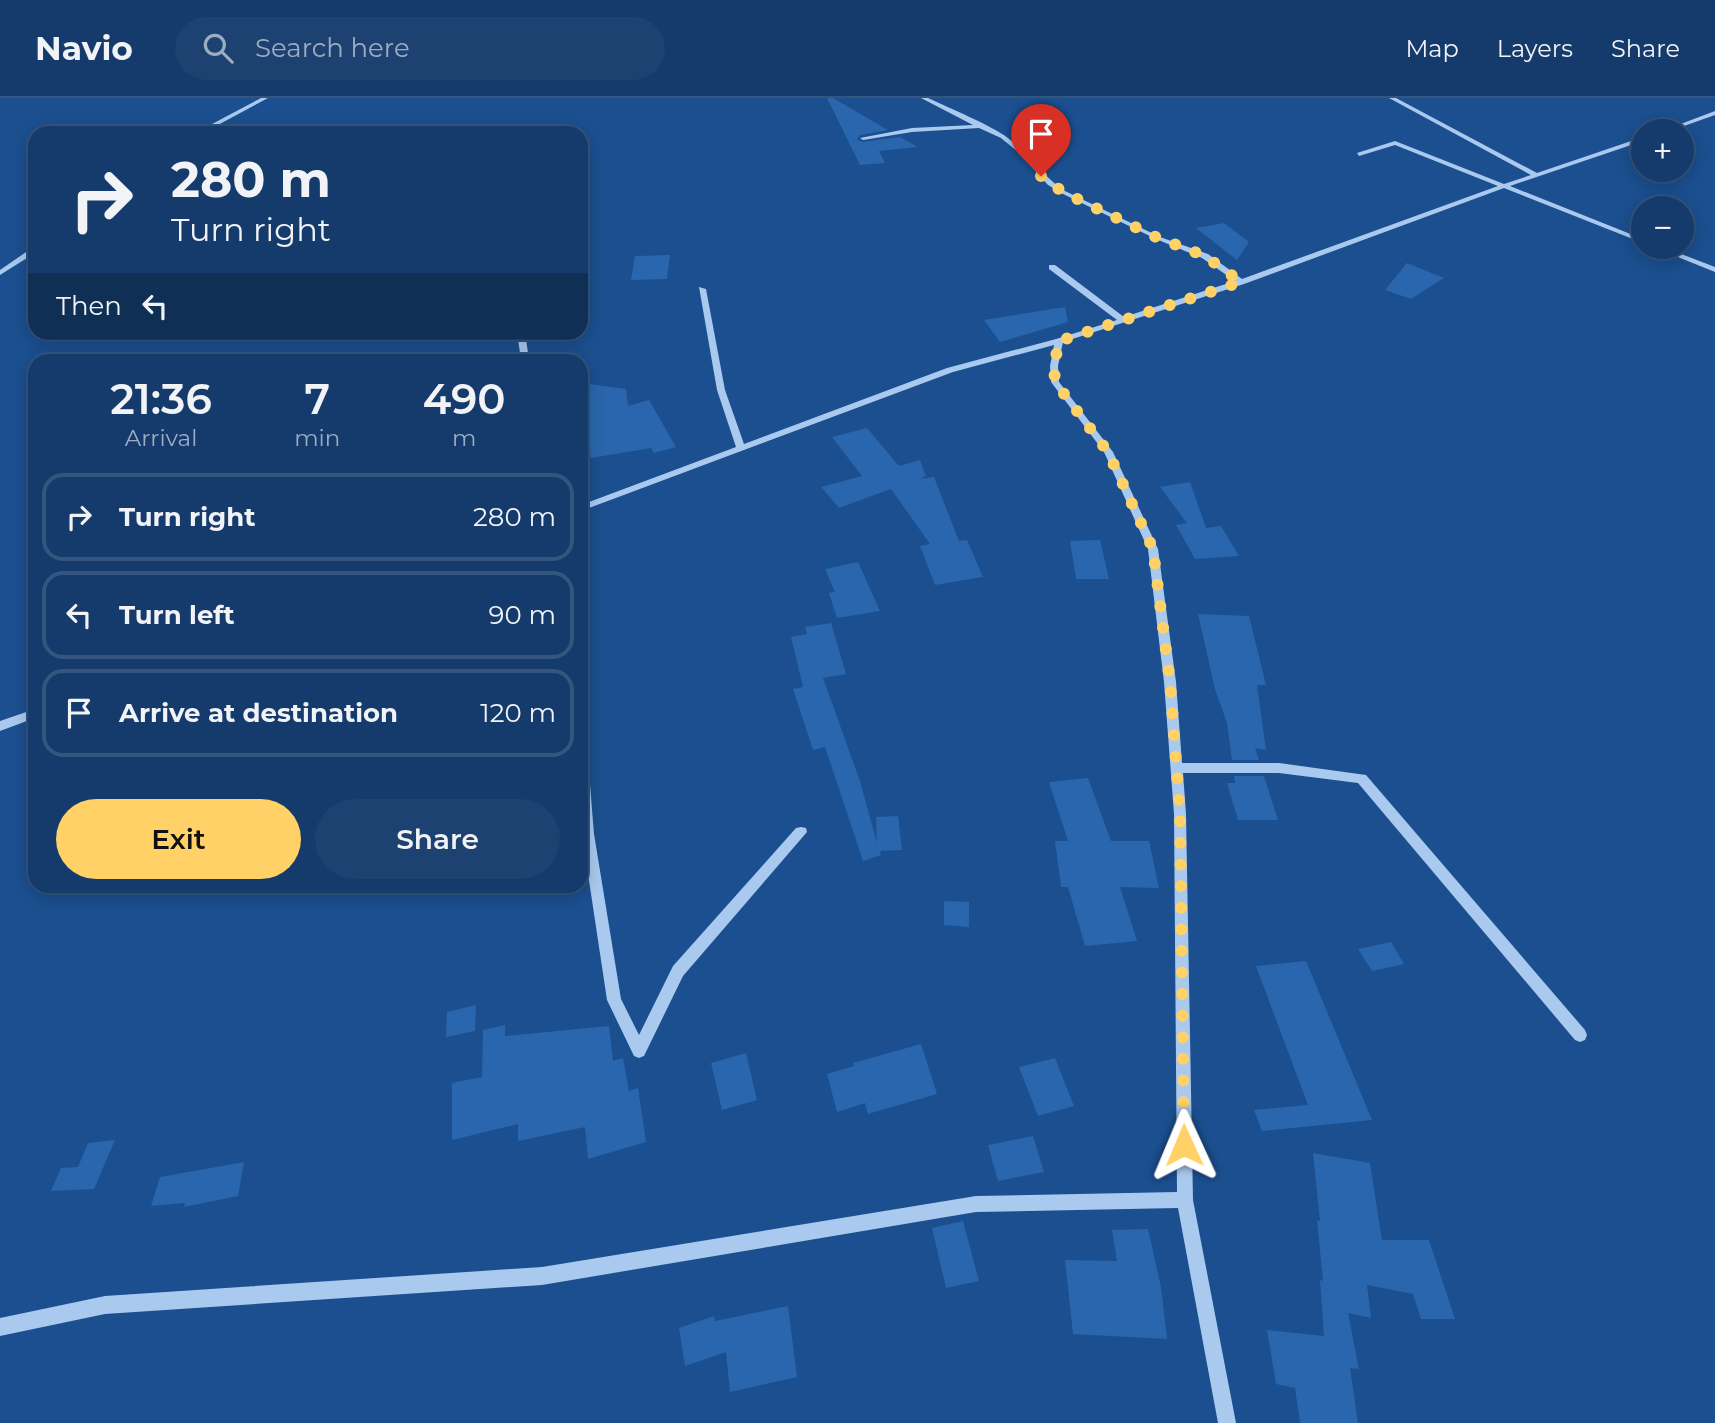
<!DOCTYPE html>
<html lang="en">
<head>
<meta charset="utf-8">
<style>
  body { margin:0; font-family:Montserrat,sans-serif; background:#1d4271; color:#f1f3f6; height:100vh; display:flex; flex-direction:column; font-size:26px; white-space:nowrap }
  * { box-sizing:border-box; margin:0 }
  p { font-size:23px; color:#9dadc1 }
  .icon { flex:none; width:38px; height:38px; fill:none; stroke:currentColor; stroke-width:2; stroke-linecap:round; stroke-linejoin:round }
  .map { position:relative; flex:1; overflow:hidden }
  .sheet { position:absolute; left:28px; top:256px; width:560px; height:539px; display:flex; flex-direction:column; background:#143b6b; border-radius:21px; box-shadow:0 4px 18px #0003,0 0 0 2px #33557e }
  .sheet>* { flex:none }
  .guide { position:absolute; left:28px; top:28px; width:560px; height:214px; border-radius:21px; box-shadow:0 4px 18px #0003,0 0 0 2px #33557e; background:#143b6b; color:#f1f3f6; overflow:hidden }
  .controls { position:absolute; left:1631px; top:21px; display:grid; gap:14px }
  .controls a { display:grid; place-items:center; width:63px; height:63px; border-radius:50%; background:#143b6b; box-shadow:0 4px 18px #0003,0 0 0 2px #33557e; font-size:35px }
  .pin { position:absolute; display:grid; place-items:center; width:60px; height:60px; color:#fff; margin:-72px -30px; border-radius:50% 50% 50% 0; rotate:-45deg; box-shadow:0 0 7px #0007 }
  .pin .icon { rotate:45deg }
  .me { position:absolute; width:77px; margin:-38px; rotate:359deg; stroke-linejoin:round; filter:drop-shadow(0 0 5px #0008) }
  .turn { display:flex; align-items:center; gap:24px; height:147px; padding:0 28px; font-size:32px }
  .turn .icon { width:91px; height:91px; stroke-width:2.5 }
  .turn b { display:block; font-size:49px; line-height:60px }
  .then { display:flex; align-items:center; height:66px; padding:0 28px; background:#0003; gap:14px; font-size:26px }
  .eta { display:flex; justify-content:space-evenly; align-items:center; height:119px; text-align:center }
  .eta b { font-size:42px; font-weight:600; line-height:49px }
  .action { display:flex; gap:14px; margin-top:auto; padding:14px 28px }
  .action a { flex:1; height:80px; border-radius:42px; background:#ffd166; color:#111; font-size:28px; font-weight:600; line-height:80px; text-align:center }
  .action a+a { background:#1d4271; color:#f1f3f6 }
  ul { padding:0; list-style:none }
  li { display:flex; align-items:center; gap:21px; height:88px; margin:0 14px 10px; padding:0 14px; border:4px solid #33557e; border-radius:21px }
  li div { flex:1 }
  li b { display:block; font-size:26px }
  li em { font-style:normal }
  header { display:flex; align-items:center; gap:42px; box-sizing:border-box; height:98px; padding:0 35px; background:#143b6b; border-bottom:2px solid #33557e }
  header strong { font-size:33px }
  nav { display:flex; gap:38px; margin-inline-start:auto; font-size:24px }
  .search { width:490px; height:63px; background:#1d4271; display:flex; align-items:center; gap:18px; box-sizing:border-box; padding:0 24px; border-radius:38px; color:#9dadc1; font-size:26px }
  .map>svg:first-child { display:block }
  .building { fill:#2a66ad }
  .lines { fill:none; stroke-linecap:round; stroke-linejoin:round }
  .minor { fill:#a9c9ee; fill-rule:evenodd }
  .route { stroke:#ffd166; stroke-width:12; stroke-dasharray:0 21.6 }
</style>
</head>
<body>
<header>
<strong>Navio</strong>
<div class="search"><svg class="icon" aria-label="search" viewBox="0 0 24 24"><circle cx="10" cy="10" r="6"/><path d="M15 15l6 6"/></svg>Search here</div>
<nav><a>Map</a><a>Layers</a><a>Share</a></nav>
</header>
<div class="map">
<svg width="1715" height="1325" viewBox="0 0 1715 1325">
  <rect width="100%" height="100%" fill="#1b4f8f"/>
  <path class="building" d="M827 0H833L888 32 860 37 857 41 862 44 900 39 918 49 879 53 885 65 860 67Z
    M1224 125 1249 144 1237 162 1196 130Z
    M670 157 667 181 631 182 635 158Z
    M1407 165 1444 180 1411 201 1385 192Z
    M1065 209 1068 224 1000 244 984 222Z
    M581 285 626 291 628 308 649 302 676 349 654 355 651 350 591 360 586 332 581 322Z
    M867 330 899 368 920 362 926 378 919 381 934 379 959 443 967 442 983 479 935 487 920 448 930 446 891 391 839 410 821 389 862 378 832 339Z
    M1190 384 1206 430 1221 428 1239 458 1195 461 1176 427 1187 425 1160 389Z
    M1100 442 1109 481H1076L1070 443Z
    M858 464 880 513 837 520 829 495 835 494 825 471Z
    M1198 516 1249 518 1266 587H1257L1266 652 1255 650 1259 662H1232L1227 625 1215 591Z
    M831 525 846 576 823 580 860 683 877 745 876 719 898 718 902 752 880 753 881 757 863 763 825 649 813 652 793 591 803 589 791 539 807 536 805 529Z
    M1234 678H1264L1278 722H1238L1227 685H1235Z
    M1088 680 1111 743H1149L1159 790 1120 789 1137 843 1085 848 1068 789H1061L1055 743H1068L1049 684Z
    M944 803 969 804V829L944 827Z
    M1391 844 1404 866 1372 873 1358 851Z
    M1306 863 1372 1022 1262 1033 1254 1012 1308 1007 1256 868Z
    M476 907 475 933 446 939 447 914Z
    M505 927V938L609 928 613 963 623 960 629 993 638 990 646 1044 588 1061 585 1029 518 1043V1026L452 1042V985L482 979 483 932Z
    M921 946 937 996 868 1016 865 1005 837 1014 827 976 854 968 853 965Z
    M746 955 757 1002 722 1012 711 965Z
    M1055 960 1074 1008 1038 1018 1019 969Z
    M1033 1038 1044 1074 998 1083 988 1047Z
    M115 1042 94 1091 51 1093 61 1070 78 1069 88 1045Z
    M1313 1055 1370 1065 1382 1142H1429L1455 1221H1421L1413 1196 1367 1187 1371 1220 1348 1215 1359 1271 1350 1270 1358 1325H1300L1295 1290 1276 1286 1267 1232 1324 1238 1320 1182 1323 1183 1317 1122 1320 1123Z
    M244 1064 238 1098 184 1109 185 1105 151 1108 160 1079Z
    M963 1123 979 1183 946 1190 932 1130Z
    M1148 1131 1161 1189 1167 1241 1073 1236 1065 1162 1117 1163 1112 1132Z
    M788 1208 797 1279 730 1294 726 1254 685 1268 679 1230 714 1218 715 1223Z"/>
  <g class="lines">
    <path class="minor" d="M261 0H268L203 35H195Z
      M921 0H928C951 11 989 26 1008 40 1029 56 1043 79 1065 93L1160 139 1208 156 1242 181 1498 88 1395 47 1359 58 1357 55 1395 43 1504 86 1531 77 1389 0H1396L1537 75 1643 39V43L1510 88 1643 141V145L1504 90 1244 186 1063 244 1058 268 1059 284 1113 354 1158 451 1176 584 1182 665H1279L1366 677 1585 932 1587 937 1585 942 1580 944 1575 942 1358 685 1279 675H1183L1186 716 1193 1102 1236 1325H1218L1178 1110 976 1114 542 1187 105 1216 0 1238V1220L105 1198 542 1169 976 1098 1177 1094 1174 716 1164 584 1148 451 1104 354 1051 284 1050 268 1054 247 953 274 581 413V407L736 349 717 292 699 189 706 191 725 292 744 346 947 270 1056 241 1117 222 1049 171V167H1055L1124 219 1235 183 1202 160 1156 141 1061 95 1048 87 1018 54 1001 40 979 30 912 34 863 42 860 40 912 30 973 27Z
      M1715 13V17L1670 33H1662Z
      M1653 149H1663L1715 169V174Z
      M32 150H35V155L0 177V172Z
      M517 234H525L529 262H521Z
      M35 611V620L0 633V623Z
      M581 645 585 647 587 650 594 736 621 901 639 937 673 868 796 730 801 729 806 730 807 734 683 878 644 958 639 960 634 958 607 902 582 736Z"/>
  </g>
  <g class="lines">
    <path class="route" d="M1041 78 1063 94 1158 140 1205 158 1241 184 1059 243 1054 268 1055 284 1108 354 1153 451 1170 584 1180 716 1184 1047"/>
  </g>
</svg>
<div class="controls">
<a>+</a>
<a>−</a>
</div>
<div class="pin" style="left:1041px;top:78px;background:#d93025"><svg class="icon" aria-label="arrive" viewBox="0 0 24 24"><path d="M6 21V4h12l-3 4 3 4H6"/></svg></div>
<svg class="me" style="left:1184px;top:1047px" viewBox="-20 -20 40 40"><path d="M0-17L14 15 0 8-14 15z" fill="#ffd166" stroke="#fff" stroke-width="4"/></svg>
<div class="guide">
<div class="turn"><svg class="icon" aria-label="right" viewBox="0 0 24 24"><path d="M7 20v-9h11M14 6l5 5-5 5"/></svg><div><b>280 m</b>Turn right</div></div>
<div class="then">Then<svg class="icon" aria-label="left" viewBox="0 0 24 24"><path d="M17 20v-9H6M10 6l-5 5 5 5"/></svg></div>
</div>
<section class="sheet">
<div class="eta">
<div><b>21:36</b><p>Arrival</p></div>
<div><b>7</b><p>min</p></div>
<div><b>490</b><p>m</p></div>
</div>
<ul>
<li><svg class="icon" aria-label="right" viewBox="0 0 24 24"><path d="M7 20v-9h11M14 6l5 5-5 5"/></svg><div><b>Turn right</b></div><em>280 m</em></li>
<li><svg class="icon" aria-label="left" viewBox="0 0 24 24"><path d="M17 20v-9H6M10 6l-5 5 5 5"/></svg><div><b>Turn left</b></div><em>90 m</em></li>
<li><svg class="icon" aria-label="arrive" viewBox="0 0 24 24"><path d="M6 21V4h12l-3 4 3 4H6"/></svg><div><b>Arrive at destination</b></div><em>120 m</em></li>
</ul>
<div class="action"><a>Exit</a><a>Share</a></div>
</section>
</div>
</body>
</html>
